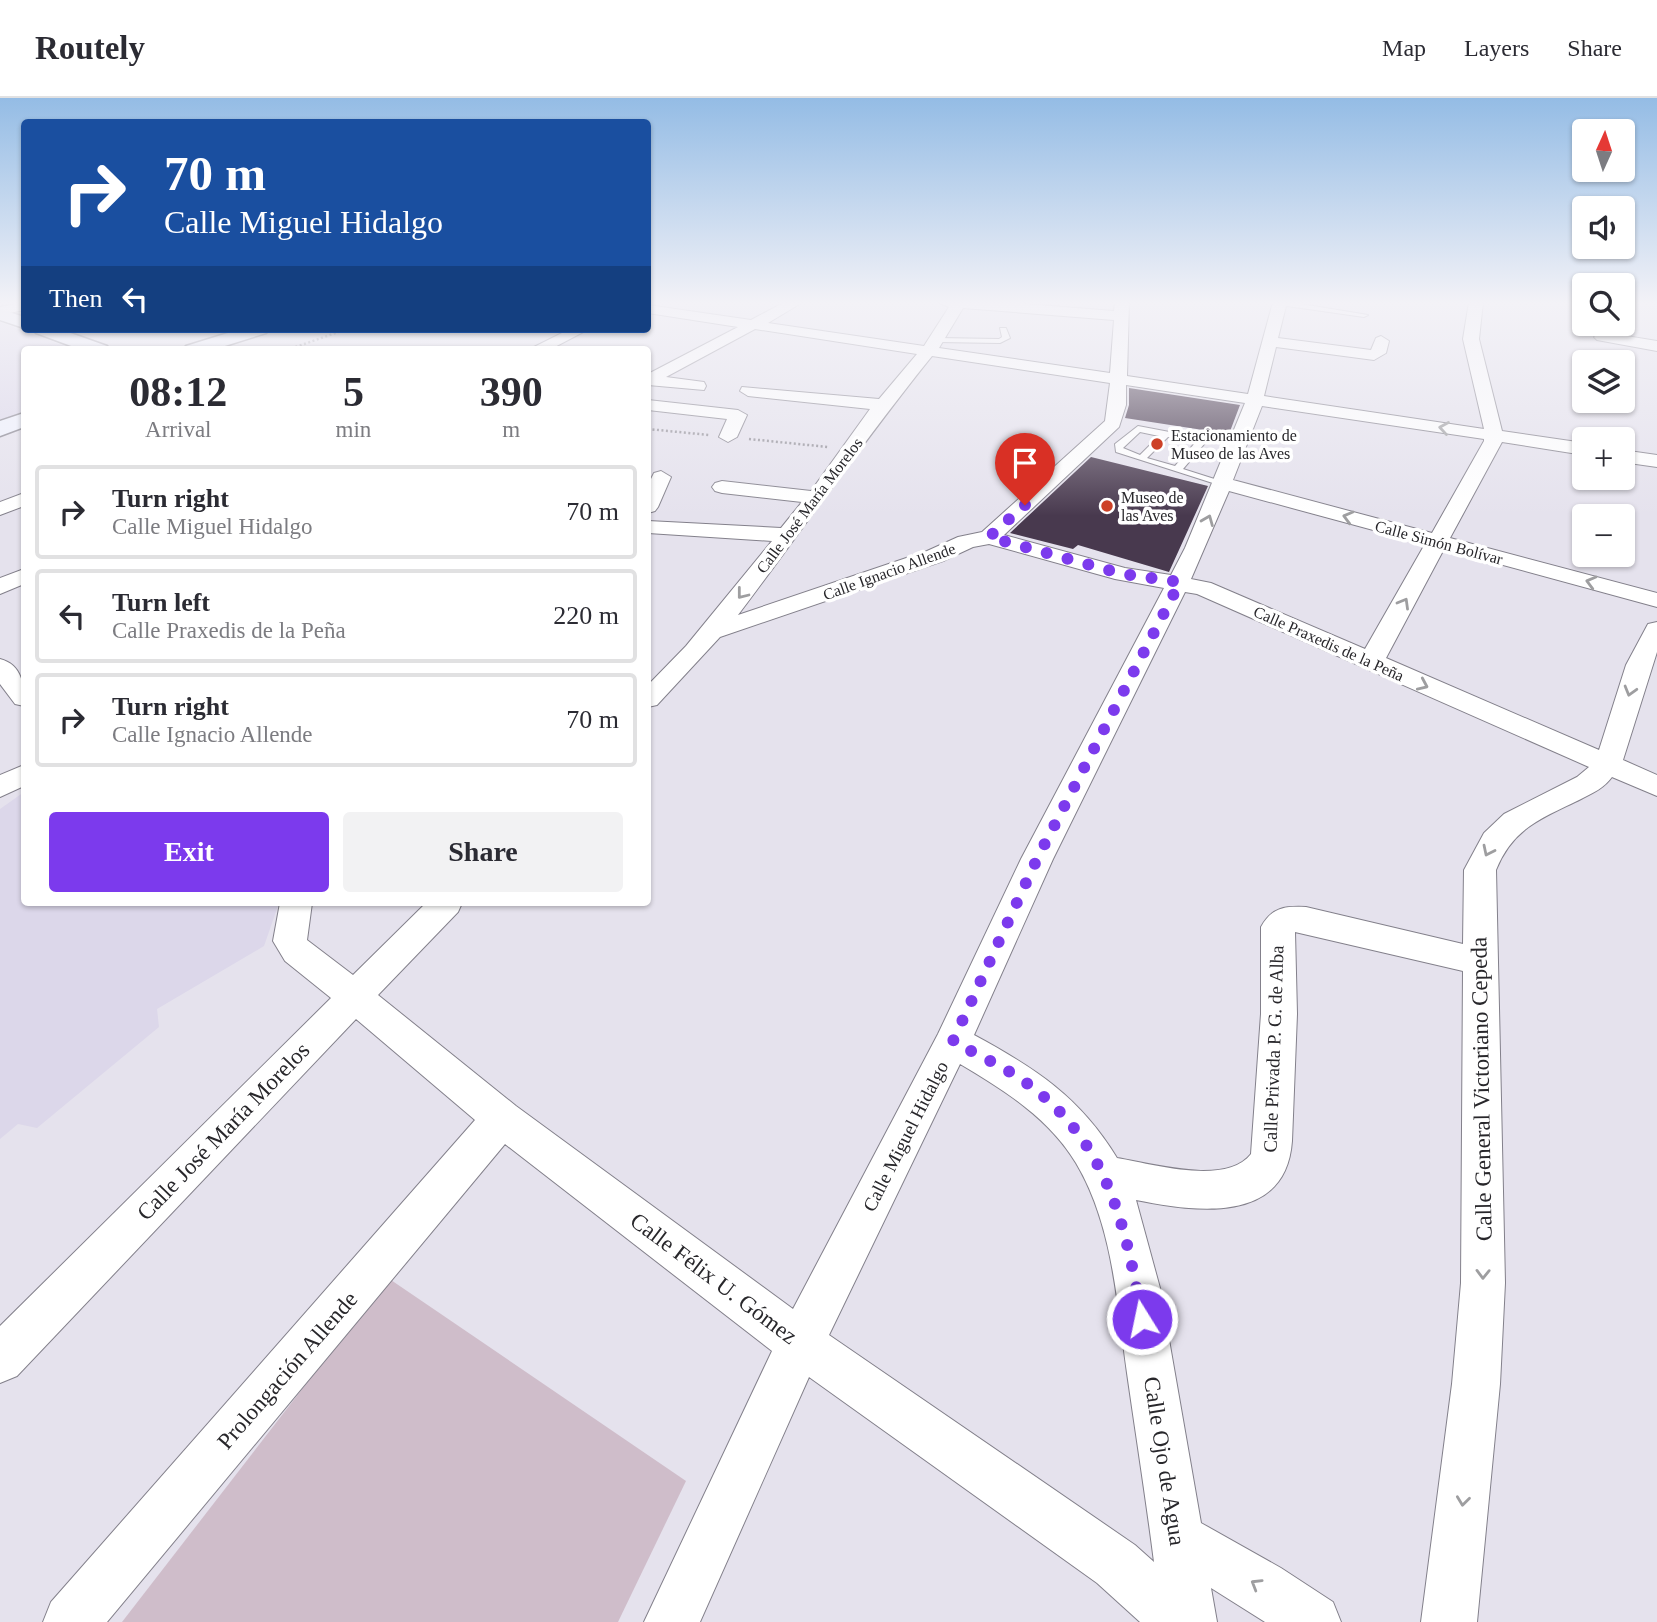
<!DOCTYPE html>
<html lang="en">
<head>
<meta charset="utf-8">
<style>
  body { margin:0; font-family:"Times New Roman",serif; background:#f2f2f3; color:#2b2b33; height:100vh; display:flex; flex-direction:column; font-size:26px; white-space:nowrap }
  * { box-sizing:border-box; margin:0 }
  p { font-size:23px; color:#7c7c81 }
  .icon { flex:none; width:38px; height:38px; fill:none; stroke:currentColor; stroke-width:2; stroke-linecap:round; stroke-linejoin:round }
  .map { position:relative; flex:1; overflow:hidden }
  .side { position:absolute; left:21px; top:248px; width:630px; height:560px; display:flex; flex-direction:column; background:#fff; border-radius:7px; box-shadow:0 2px 5px #0004 }
  .side>* { flex:none }
  .banner { position:absolute; left:21px; top:21px; width:630px; height:214px; border-radius:7px; box-shadow:0 2px 5px #0004; background:#1a4fa0; color:#fff; overflow:hidden }
  .needle { width:46px; rotate:3deg }
  .buttons { position:absolute; left:1572px; top:21px; display:grid; gap:14px }
  .buttons a { display:grid; place-items:center; width:63px; height:63px; border-radius:7px; background:#fff; box-shadow:0 2px 5px #0004; font-size:35px }
  .pin { position:absolute; display:grid; place-items:center; width:60px; height:60px; color:#fff; margin:-72px -30px; border-radius:50% 50% 50% 0; rotate:-45deg; box-shadow:0 0 7px #0007 }
  .pin .icon { rotate:45deg }
  .me { position:absolute; width:77px; margin:-38px; rotate:350deg; stroke-linejoin:round; filter:drop-shadow(0 0 5px #0008) }
  .turn { display:flex; align-items:center; gap:24px; height:147px; padding:0 28px; font-size:32px }
  .turn .icon { width:91px; height:91px; stroke-width:2.5 }
  .turn b { display:block; font-size:49px; line-height:60px }
  .then { display:flex; align-items:center; height:66px; padding:0 28px; background:#0003; gap:14px; font-size:26px }
  .eta { display:flex; justify-content:space-evenly; align-items:center; height:119px; text-align:center }
  .eta b { font-size:42px; font-weight:800; line-height:49px }
  .primary-button { display:flex; gap:14px; margin-top:auto; padding:14px 28px }
  .primary-button a { flex:1; height:80px; border-radius:7px; background:#7c3aed; color:#fff; font-size:28px; font-weight:800; line-height:80px; text-align:center }
  .primary-button a+a { background:#f2f2f3; color:#2b2b33 }
  ul { padding:0; list-style:none }
  li { display:flex; align-items:center; gap:21px; height:94px; margin:0 14px 10px; padding:0 14px; border:4px solid #e1e1e2; border-radius:7px }
  li div { flex:1 }
  li b { display:block; font-size:26px }
  li em { font-style:normal }
  header { display:flex; align-items:center; gap:42px; box-sizing:border-box; height:98px; padding:0 35px; background:#fff; border-bottom:2px solid #e1e1e2 }
  header strong { font-size:33px }
  nav { display:flex; gap:38px; margin-inline-start:auto; font-size:24px }
  .map>svg:first-child { display:block }
  .built { fill:#dcd7ea }
  .green { fill:#cfbdca }
  .building { fill:#48394e }
  .lines { fill:none; stroke-linecap:round; stroke-linejoin:round }
  .lane-casing { stroke:#83808b; stroke-width:2 }
  .street-casing { stroke:#83808b; stroke-width:2 }
  .secondary-casing { stroke:#83808b; stroke-width:3 }
  .path { stroke:#918f97; stroke-width:2.5; stroke-dasharray:2 2.5; stroke-linecap:butt }
  .lane { fill:#fff; fill-rule:evenodd }
  .street { fill:#fff; fill-rule:evenodd }
  .secondary { fill:#f0f2fe; fill-rule:evenodd }
  .oneway { stroke:#9e9ea0 }
  .route { stroke:#7c3aed; stroke-width:12; stroke-dasharray:0 21.6 }
  .poi-dot { fill:#cd4127; stroke:#fff; stroke-width:2.5 }
  .labels { text-anchor:middle; stroke-width:7; stroke-linejoin:round; paint-order:stroke }
  .far-poi-label { font-size:16px; fill:#28272b; stroke:#fff; text-anchor:start }
  .far-street-label { font-size:16px; fill:#28272b; stroke:#fff }
  .street-label { font-size:19px; fill:#28272b; stroke:#fff }
  .near-street-label { font-size:23px; fill:#28272b; stroke:#fff }
</style>
</head>
<body>
<header>
<strong>Routely</strong>
<nav><a>Map</a><a>Layers</a><a>Share</a></nav>
</header>
<div class="map">
<svg width="1657" height="1524" viewBox="0 0 1657 1524">
  <rect width="100%" height="100%" fill="#e5e2ed"/>
  <path class="built" d="M0 224 75 252H24V313L0 323Z
    M24 694V805H279L264 848 157 911 159 929 37 1030 18 1026 0 1041V711Z"/>
  <path class="green" d="M388 1180 686 1383 618 1524H122Z"/>
  <path class="building" d="M1129 290 1240 307 1229 336 1125 320 1129 307Z
    M1091 359 1208 388 1169 474 1078 447 1073 451 1010 435Z"/>
  <g class="lines">
    <defs>
      <path id="lane" d="M1277 204H1289L1368 217 1364 219 1280 207Z
        M1000 230H1006L1010 240 1000 245 937 244 933 242 937 240 999 241 1002 239Z
        M1138 328 1201 340 1205 345 1183 371 1227 385 1219 387 1116 354 1115 346ZM1140 334 1159 338 1140 357 1123 350ZM1168 339 1195 345 1175 368 1147 360Z"/>
      <path id="street" d="M24 204V212L0 217V209Z
        M785 204H803L768 225 924 248 949 209 937 204H1001L1114 213 1115 204H1129L1127 278 1248 296 1273 204H1287L1278 240 1371 252 1376 240 1381 238 1389 243 1386 255 1374 262 1276 249 1264 298 1484 331 1463 241 1469 204H1483L1479 241 1502 333 1584 345V357L1502 344 1450 440 1657 495V509L1444 451 1386 560 1599 652 1626 567 1648 526 1657 524V554L1623 662 1657 677V698L1612 679C1604 690 1593 695 1581 701 1543 720 1513 729 1496 772L1505 1185 1500 1286 1477 1524H1421L1452 1286 1461 1185 1463 873 1295 834 1297 916 1292 1043C1286 1127 1196 1114 1136 1102L1160 1190 1201 1425 1281 1470 1333 1504 1341 1524H1265L1211 1490 1217 1524H1140L1097 1485 809 1279 700 1524H644L772 1253 505 1046 107 1524H43L51 1504 475 1022 356 921 17 1278 0 1285V1228L331 900 285 863 273 843 280 805H312L307 842 353 877 426 805H462L458 814 378 897 516 1008 793 1211 938 936 1021 761 1164 490 1115 481 989 446 973 449 943 463 720 539 657 607 648 609V587L686 548 772 443 648 435V423L781 430 802 404 722 395 715 393 712 389 715 385 722 383 811 393 870 311 748 298 740 293 742 289 879 301 917 256 755 231 666 279 704 284 706 288 704 292 648 287V276L738 229 648 215V207L751 222ZM963 210 1114 222 1110 275 939 250ZM932 258 1110 285 1105 323 982 434 958 439 927 453 738 517C803 431 864 342 932 258ZM1126 287 1245 305 1185 450 1171 477 1125 470 1004 437 1119 329 1126 307ZM1262 308 1484 341V343L1432 435 1233 382ZM1229 393 1425 446 1365 551 1211 485 1191 481ZM1185 494 1197 496 1589 669 1577 679 1504 716 1484 735 1464 772 1463 846 1306 809C1285 808 1272 809 1261 829V916L1251 1056C1226 1088 1153 1066 1117 1060 1080 999 1035 970 974 937L1053 761ZM960 966C1004 992 1049 1020 1076 1065 1113 1127 1117 1205 1127 1275 1136 1338 1146 1401 1154 1464L1135 1447 829 1237Z
        M570 231H589L549 252H528Z
        M1602 234 1657 243V253L1597 242 1594 239 1597 236Z
        M648 302 738 312 747 317 737 339 728 344 719 339 727 321 648 312Z
        M1622 352 1657 357V369L1622 364Z
        M661 373 671 379 658 409 655 413 648 415V387L654 375Z
        M24 395V408L0 417V404Z
        M24 471V486L0 496V480Z
        M0 561C23 567 24 588 24 608L15 606 0 586Z
        M24 667V688L0 699V677Z"/>
      <path id="secondary" d="M0 211 24 219V230L0 222Z
        M33 231H59L107 248 110 252H82L36 235Z
        M241 231H269L266 235 212 252H183L186 248Z
        M24 315V329L0 338V323Z"/>
    </defs>
    <use href="#lane" class="lane-casing"/>
    <use href="#street" class="street-casing"/>
    <use href="#secondary" class="secondary-casing"/>
    <path class="path" d="M287 252 347 231
      M648 331 709 337
      M749 341 828 349"/>
    <use href="#lane" class="lane"/>
    <use href="#street" class="street"/>
    <use href="#secondary" class="secondary"/>
  </g>
  <defs><path id="oneway-chevron" d="M-2-3.5L2.5 0L-2 3.5" fill="none" stroke-width="1.6" stroke-linecap="round" stroke-linejoin="round" transform="scale(1.75)"/></defs>
  <g class="oneway">
    <use href="#oneway-chevron" transform="translate(1444 330) rotate(-171)"/>
    <use href="#oneway-chevron" transform="translate(1348 419) rotate(-165)"/>
    <use href="#oneway-chevron" transform="translate(1208 422) rotate(-68)"/>
    <use href="#oneway-chevron" transform="translate(1591 484) rotate(-165)"/>
    <use href="#oneway-chevron" transform="translate(742 496) rotate(128)"/>
    <use href="#oneway-chevron" transform="translate(1404 505) rotate(-60)"/>
    <use href="#oneway-chevron" transform="translate(1423 587) rotate(24)"/>
    <use href="#oneway-chevron" transform="translate(1630 593) rotate(106)"/>
    <use href="#oneway-chevron" transform="translate(1488 753) rotate(116)"/>
    <use href="#oneway-chevron" transform="translate(1483 1176) rotate(91)"/>
    <use href="#oneway-chevron" transform="translate(1463 1403) rotate(97)"/>
    <use href="#oneway-chevron" transform="translate(1256 1486) rotate(-149)"/>
  </g>
  <linearGradient id="sky" x2="0" y2="1"><stop stop-color="#94bce5"/><stop offset="0.49" stop-color="#f3f2f7"/><stop offset="1" stop-color="#f3f2f7" stop-opacity="0"/></linearGradient>
  <rect width="1657" height="418" fill="url(#sky)"/>
  <g class="lines">
    <path class="route" d="M1025 407 989 439 1123 476 1180 484 1037 761 953 943C977 957 1005 969 1028 986 1108 1045 1126 1128 1142 1221"/>
  </g>
  <g class="poi-dot">
    <circle cx="1157" cy="346" r="7"/>
    <circle cx="1107" cy="408" r="7"/>
  </g>
  <g class="labels">
    <g class="far-poi-label">
      <text x="1171" y="343">Estacionamiento de<tspan x="1171" dy="18">Museo de las Aves</tspan></text>
      <text x="1121" y="405">Museo de<tspan x="1121" dy="18">las Aves</tspan></text>
    </g>
    <g class="far-street-label">
      <text transform="translate(809 407) rotate(-53)" y="6">Calle José María Morelos</text>
      <text transform="translate(1439 444) rotate(15)" y="6">Calle Simón Bolívar</text>
      <text transform="translate(889 473) rotate(-20)" y="6">Calle Ignacio Allende</text>
      <text transform="translate(1329 545) rotate(24)" y="6">Calle Praxedis de la Peña</text>
    </g>
    <g class="street-label">
      <text transform="translate(1273 951) rotate(-88)" y="7">Calle Privada P. G. de Alba</text>
      <text transform="translate(905 1038) rotate(-63)" y="7">Calle Miguel Hidalgo</text>
    </g>
    <g class="near-street-label">
      <text transform="translate(1481 991) rotate(-91)" y="8">Calle General Victoriano Cepeda</text>
      <text transform="translate(223 1033) rotate(-46)" y="8">Calle José María Morelos</text>
      <text transform="translate(714 1180) rotate(37)" y="8">Calle Félix U. Gómez</text>
      <text transform="translate(287 1272) rotate(-49)" y="8">Prolongación Allende</text>
      <text transform="translate(1165 1363) rotate(81)" y="8">Calle Ojo de Agua</text>
    </g>
  </g>
</svg>
<div class="buttons">
<a><svg class="needle" viewBox="-14 -14 28 28"><path d="M0-13l5 13h-10z" fill="#e53935"/><path d="M0 13l5-13h-10z" fill="#7c7c81"/></svg></a>
<a><svg class="icon" aria-label="sound" viewBox="0 0 24 24"><path d="M4 9h4l5-4v14l-5-4H4zM17 9q2 3 0 6"/></svg></a>
<a><svg class="icon" aria-label="search" viewBox="0 0 24 24"><circle cx="10" cy="10" r="6"/><path d="M15 15l6 6"/></svg></a>
<a><svg class="icon" aria-label="layers" viewBox="0 0 24 24"><path d="M12 4l9 5-9 5-9-5zM3 14l9 5 9-5"/></svg></a>
<a>+</a>
<a>−</a>
</div>
<div class="pin" style="left:1025px;top:407px;background:#d93025"><svg class="icon" aria-label="arrive" viewBox="0 0 24 24"><path d="M6 21V4h12l-3 4 3 4H6"/></svg></div>
<svg class="me" style="left:1142px;top:1221px" viewBox="-20 -20 40 40"><circle r="17" fill="#7c3aed" stroke="#fff" stroke-width="3"/><path d="M0-11L8 9 0 5-8 9z" fill="#fff"/></svg>
<div class="banner">
<div class="turn"><svg class="icon" aria-label="right" viewBox="0 0 24 24"><path d="M7 20v-9h11M14 6l5 5-5 5"/></svg><div><b>70 m</b>Calle Miguel Hidalgo</div></div>
<div class="then">Then<svg class="icon" aria-label="left" viewBox="0 0 24 24"><path d="M17 20v-9H6M10 6l-5 5 5 5"/></svg></div>
</div>
<section class="side">
<div class="eta">
<div><b>08:12</b><p>Arrival</p></div>
<div><b>5</b><p>min</p></div>
<div><b>390</b><p>m</p></div>
</div>
<ul>
<li><svg class="icon" aria-label="right" viewBox="0 0 24 24"><path d="M7 20v-9h11M14 6l5 5-5 5"/></svg><div><b>Turn right</b><p>Calle Miguel Hidalgo</p></div><em>70 m</em></li>
<li><svg class="icon" aria-label="left" viewBox="0 0 24 24"><path d="M17 20v-9H6M10 6l-5 5 5 5"/></svg><div><b>Turn left</b><p>Calle Praxedis de la Peña</p></div><em>220 m</em></li>
<li><svg class="icon" aria-label="right" viewBox="0 0 24 24"><path d="M7 20v-9h11M14 6l5 5-5 5"/></svg><div><b>Turn right</b><p>Calle Ignacio Allende</p></div><em>70 m</em></li>
</ul>
<div class="primary-button"><a>Exit</a><a>Share</a></div>
</section>
</div>
</body>
</html>
